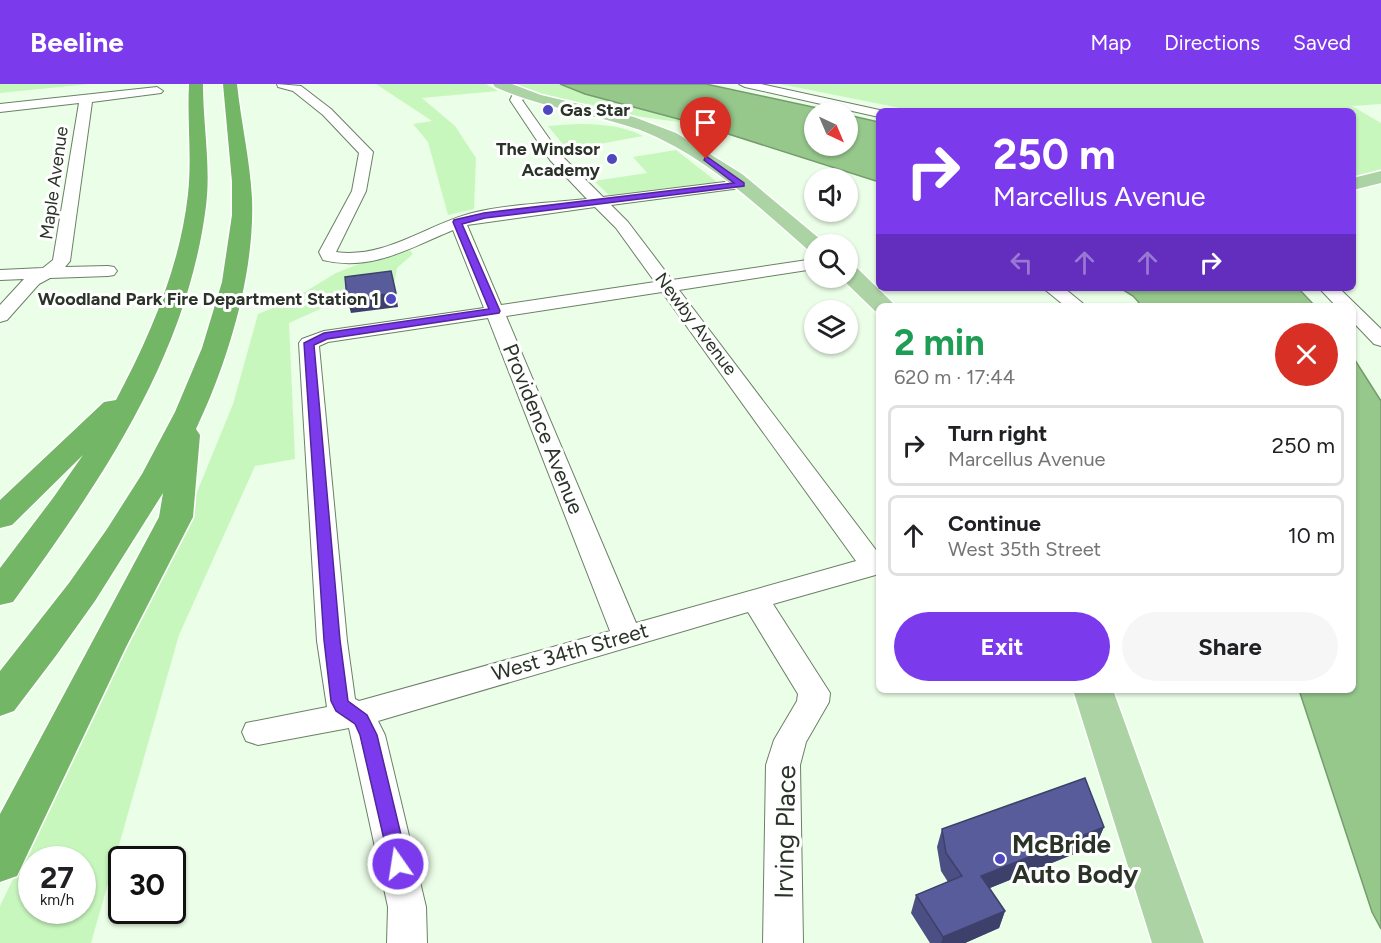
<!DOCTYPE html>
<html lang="en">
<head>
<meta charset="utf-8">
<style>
  body { margin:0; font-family:Figtree,sans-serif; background:#f6f6f6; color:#202124; height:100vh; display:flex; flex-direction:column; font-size:22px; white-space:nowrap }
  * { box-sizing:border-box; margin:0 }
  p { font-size:20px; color:#757577 }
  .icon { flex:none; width:33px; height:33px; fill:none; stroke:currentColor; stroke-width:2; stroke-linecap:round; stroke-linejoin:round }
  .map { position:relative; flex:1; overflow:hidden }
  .sheet { position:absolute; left:876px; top:219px; width:480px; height:390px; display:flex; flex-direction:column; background:#fff; border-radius:9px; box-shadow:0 2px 4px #0004 }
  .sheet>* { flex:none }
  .guide { position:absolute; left:876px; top:24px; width:480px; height:183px; border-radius:9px; box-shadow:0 2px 4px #0004; background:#7c3aed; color:#fff; overflow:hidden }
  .needle { width:39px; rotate:136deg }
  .controls { position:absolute; left:804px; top:18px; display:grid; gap:12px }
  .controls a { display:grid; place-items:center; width:54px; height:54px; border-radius:50%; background:#fff; box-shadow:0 2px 4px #0004; font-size:30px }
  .speed { position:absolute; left:18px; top:762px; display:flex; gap:12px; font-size:30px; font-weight:700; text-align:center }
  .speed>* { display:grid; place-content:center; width:78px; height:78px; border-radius:50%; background:#fff; box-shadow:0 2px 4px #0004; line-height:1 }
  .speed small { font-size:15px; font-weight:400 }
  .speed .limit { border:3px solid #111; border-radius:9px; background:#fff; color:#111 }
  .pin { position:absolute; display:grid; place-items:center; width:51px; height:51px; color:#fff; margin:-62px -26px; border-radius:50% 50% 50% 0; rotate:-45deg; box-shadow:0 0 6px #0007 }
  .pin .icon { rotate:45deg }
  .me { position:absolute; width:66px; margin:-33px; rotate:347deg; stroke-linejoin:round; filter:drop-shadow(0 0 4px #0008) }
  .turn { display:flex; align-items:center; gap:21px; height:126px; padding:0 18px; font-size:27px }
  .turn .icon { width:78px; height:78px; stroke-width:2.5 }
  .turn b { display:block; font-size:42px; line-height:51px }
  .lanes { display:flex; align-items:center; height:57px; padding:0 18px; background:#0003; justify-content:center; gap:30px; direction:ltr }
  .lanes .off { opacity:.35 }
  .round { display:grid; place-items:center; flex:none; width:63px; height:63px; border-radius:32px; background:#f6f6f6 }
  .summary { display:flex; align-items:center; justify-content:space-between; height:102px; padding:0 18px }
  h1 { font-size:36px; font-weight:700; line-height:45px; color:#1e9e55 }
  .cta { display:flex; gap:12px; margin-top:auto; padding:12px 18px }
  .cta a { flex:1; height:69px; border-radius:36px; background:#7c3aed; color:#fff; font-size:24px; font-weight:700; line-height:69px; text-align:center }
  .cta a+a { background:#f6f6f6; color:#202124 }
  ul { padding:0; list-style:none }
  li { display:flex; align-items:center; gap:18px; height:81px; margin:0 12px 9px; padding:0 6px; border:3px solid #e0e0e0; border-radius:9px }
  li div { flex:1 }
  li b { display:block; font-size:22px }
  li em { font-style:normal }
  header { display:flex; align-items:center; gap:36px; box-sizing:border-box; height:84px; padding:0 30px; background:#7c3aed; color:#fff }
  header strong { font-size:28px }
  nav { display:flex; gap:33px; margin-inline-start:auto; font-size:21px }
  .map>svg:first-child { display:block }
  .green { fill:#c8f7be; fill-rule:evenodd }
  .water { fill:#96c88c; stroke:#769b6e; stroke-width:1.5 }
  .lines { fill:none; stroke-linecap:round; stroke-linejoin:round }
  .minor-casing { stroke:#6b8067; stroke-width:2 }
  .major-casing { stroke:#fff; stroke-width:3 }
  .highway-casing { stroke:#fff; stroke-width:3 }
  .minor { fill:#fff; fill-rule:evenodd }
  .major { fill:#abd3a3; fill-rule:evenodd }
  .highway { fill:#73b665; fill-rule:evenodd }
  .wall { fill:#4c4f84 }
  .shaded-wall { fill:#3e406c }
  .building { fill:#585c9a; stroke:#3e406c; stroke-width:1.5 }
  .route { fill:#7c3aed; stroke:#51269a; stroke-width:1.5 }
  .poi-dot { fill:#4e47be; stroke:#fff; stroke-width:2 }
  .labels { text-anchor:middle; stroke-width:6; stroke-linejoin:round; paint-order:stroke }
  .far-poi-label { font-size:18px; font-weight:bold; fill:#2a3328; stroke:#fff; text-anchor:end }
  .far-street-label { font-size:18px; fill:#2a3328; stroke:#fff }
  .street-label { font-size:21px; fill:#2a3328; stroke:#fff }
  .near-street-label { font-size:26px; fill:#2a3328; stroke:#fff }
  .near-poi-label { font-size:26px; font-weight:bold; fill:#2a3328; stroke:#fff; text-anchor:start }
</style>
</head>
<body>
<header>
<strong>Beeline</strong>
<nav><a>Map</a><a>Directions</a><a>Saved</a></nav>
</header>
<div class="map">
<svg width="1381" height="859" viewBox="0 0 1381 859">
  <rect width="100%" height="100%" fill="#ebfee7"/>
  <path class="green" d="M0 0H90L0 9Z
    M376 0H486L498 7 422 14 455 42 476 74 474 125 448 131 428 58 413 40 432 37Z
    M511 0H560L585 10 697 40C634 33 571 23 511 0Z
    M780 0H1381V20L1352 22 1381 39V87L1353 93V27H915Z
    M576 40C599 40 621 41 643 52L572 65 566 64 548 42Z
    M676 66 717 98 609 111 594 97 647 89 633 73Z
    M410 166 413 170 397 184 394 201 349 212 289 239 295 375 255 382 179 551 91 859H0V822L177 457 233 320 258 230 290 217 336 189 356 181ZM32 776H82V826H32Z"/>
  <path class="water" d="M560 0H706L836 28H814V62H848V31L879 38V98L697 40 585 10Z
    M1120 204H1298L1315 222H1142L1133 212Z
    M1353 273 1381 317V845L1372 828 1299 606H1353Z"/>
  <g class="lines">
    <defs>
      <path id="minor" d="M277 0 301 2 331 25 373 68 366 107 336 168C385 175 426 141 472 129 509 120 550 119 587 115L550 76 510 16 513 10 528 6 534 10 522 16 560 70 603 113 741 96 746 97 748 100 746 103 741 104 611 121 628 138 672 196 814 175V185L679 206 879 470V490L773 520 830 609 829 618 806 658 800 681 803 859H763L766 681 774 656 797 617 798 610 748 528 378 637 385 651 426 823 427 859H387L388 823 349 644 258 661 246 657 242 648 246 639 327 623 317 557 299 259 302 255 324 247 484 224 453 146C410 164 371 188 323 176L319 168 352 107 359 69 323 31 293 7 278 3ZM595 123 616 144 655 198 501 221 467 141ZM662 208 856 477 636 539 506 232ZM488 234 610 547 359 617 355 615 347 557 319 262 328 258Z
        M739 0H761L884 27H879V33L745 3Z
        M157 3 163 7 161 9 92 18 70 177 65 183 108 182 114 183 117 187 114 191 108 192 50 194 39 200 7 236 0 238V221L24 195 0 196V186L43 184 53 176 79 19 0 28V20Z
        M1043 204H1064L1086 222H1065Z
        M1319 204H1339L1381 245V262L1374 260 1353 238V222H1336Z"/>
      <path id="major" d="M493 0H512L541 11 634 33 676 49 742 90 826 160H814V166L807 165C756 120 704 71 640 46 592 29 541 24 495 3Z
        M1381 87V99L1353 106V94Z
        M848 181 856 183 896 222H879V228L875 227 841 194H848Z
        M1073 606H1113L1204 859H1152Z"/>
      <path id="highway" d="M189 0H203C203 41 211 82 206 122 187 273 100 398 13 518L0 521V484L53 414 83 371 12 441 0 444V416L104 318 116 316C150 252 180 183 188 110 192 73 187 36 189 0Z
        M223 0H237C241 38 250 76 252 114 255 189 228 278 196 345L200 351 193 433 126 563 17 792 0 798V730L159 433 163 409 95 517 55 573 14 627 0 632V587L69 499 107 445 142 390 175 328 202 264 222 198 232 131V98Z"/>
    </defs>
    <use href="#minor" class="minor-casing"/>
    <use href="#major" class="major-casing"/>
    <use href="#highway" class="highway-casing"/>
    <use href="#minor" class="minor"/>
    <use href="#major" class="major"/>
    <use href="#highway" class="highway"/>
  </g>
  <path class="wall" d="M1104 743 1096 761 990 804 1005 827 999 844 965 859H930L911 829 916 811 948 798 941 787 937 763 942 745Z"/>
  <path class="shaded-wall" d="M396 209 398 223 351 229 347 215Z
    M1104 743 1096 761 975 810 981 792Z
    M1005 827 999 844 965 859H941L943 853Z"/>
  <path class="building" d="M391 187 396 209 347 215 345 193Z
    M1085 694 1104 743 981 792 1005 827 943 853 916 811 962 792 946 769 942 745Z"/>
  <path class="route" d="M706 72 744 99V102L485 134 462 140 500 227 499 229 327 255 314 261 340 556 348 617 367 631 377 651 408 780 405 786 398 789 391 786 360 651 355 640 336 627 331 617 324 556 304 259 324 249 489 225 453 138 454 136 484 129 734 99 704 76Z"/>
  <g class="poi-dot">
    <circle cx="548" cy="26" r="6"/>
    <circle cx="612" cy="75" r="6"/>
    <circle cx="391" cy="215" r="6"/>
    <circle cx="1000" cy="775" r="6"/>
  </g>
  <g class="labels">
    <g class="far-poi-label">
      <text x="560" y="32" text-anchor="start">Gas Star</text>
      <text x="600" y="71">The Windsor<tspan x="600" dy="21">Academy</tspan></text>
      <text x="379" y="221">Woodland Park Fire Department Station 1</text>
    </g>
    <g class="far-street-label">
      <text transform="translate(54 99) rotate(-82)" y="6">Maple Avenue</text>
      <text transform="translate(696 240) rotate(53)" y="6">Newby Avenue</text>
    </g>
    <g class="street-label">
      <text transform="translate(543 345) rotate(68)" y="7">Providence Avenue</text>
      <text transform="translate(570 568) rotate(-16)" y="7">West 34th Street</text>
    </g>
    <g class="near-street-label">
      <text transform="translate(785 748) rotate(-89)" y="9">Irving Place</text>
    </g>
    <g class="near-poi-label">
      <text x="1012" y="769">McBride<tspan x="1012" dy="30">Auto Body</tspan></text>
    </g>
  </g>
</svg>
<div class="controls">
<a><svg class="needle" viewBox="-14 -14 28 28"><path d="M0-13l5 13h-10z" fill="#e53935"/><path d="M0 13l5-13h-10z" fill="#757577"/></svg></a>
<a><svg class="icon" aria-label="sound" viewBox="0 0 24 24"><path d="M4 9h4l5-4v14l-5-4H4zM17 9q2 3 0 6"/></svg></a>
<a><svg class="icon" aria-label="search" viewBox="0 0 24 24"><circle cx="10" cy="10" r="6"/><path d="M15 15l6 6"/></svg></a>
<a><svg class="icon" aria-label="layers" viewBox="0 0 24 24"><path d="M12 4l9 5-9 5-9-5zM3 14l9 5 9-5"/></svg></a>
</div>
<div class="speed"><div>27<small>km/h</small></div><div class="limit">30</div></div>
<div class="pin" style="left:706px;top:75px;background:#d93025"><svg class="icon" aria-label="arrive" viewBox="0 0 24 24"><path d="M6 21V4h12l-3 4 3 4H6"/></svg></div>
<svg class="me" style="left:398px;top:780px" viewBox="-20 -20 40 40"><circle r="17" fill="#7c3aed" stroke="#fff" stroke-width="3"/><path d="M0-11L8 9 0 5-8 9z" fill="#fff"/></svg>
<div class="guide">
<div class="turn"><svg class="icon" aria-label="right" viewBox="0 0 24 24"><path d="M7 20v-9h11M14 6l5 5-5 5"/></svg><div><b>250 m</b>Marcellus Avenue</div></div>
<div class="lanes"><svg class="icon off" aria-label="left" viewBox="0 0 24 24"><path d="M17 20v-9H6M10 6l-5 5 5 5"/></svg><svg class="icon off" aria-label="ahead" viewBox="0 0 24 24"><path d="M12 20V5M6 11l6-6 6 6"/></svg><svg class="icon off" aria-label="ahead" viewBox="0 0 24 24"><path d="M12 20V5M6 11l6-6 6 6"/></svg><svg class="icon" aria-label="right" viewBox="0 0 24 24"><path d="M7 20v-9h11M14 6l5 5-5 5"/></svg></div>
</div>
<section class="sheet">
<div class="summary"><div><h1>2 min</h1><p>620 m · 17:44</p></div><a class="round" style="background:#d93025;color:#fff"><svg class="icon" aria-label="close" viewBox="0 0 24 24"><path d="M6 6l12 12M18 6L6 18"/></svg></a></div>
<ul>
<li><svg class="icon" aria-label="right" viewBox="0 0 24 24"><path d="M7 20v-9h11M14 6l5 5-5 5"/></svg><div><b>Turn right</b><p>Marcellus Avenue</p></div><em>250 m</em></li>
<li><svg class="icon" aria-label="ahead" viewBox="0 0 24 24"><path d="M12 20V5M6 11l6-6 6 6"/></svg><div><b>Continue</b><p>West 35th Street</p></div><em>10 m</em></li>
</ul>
<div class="cta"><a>Exit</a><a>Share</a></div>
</section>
</div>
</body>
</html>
